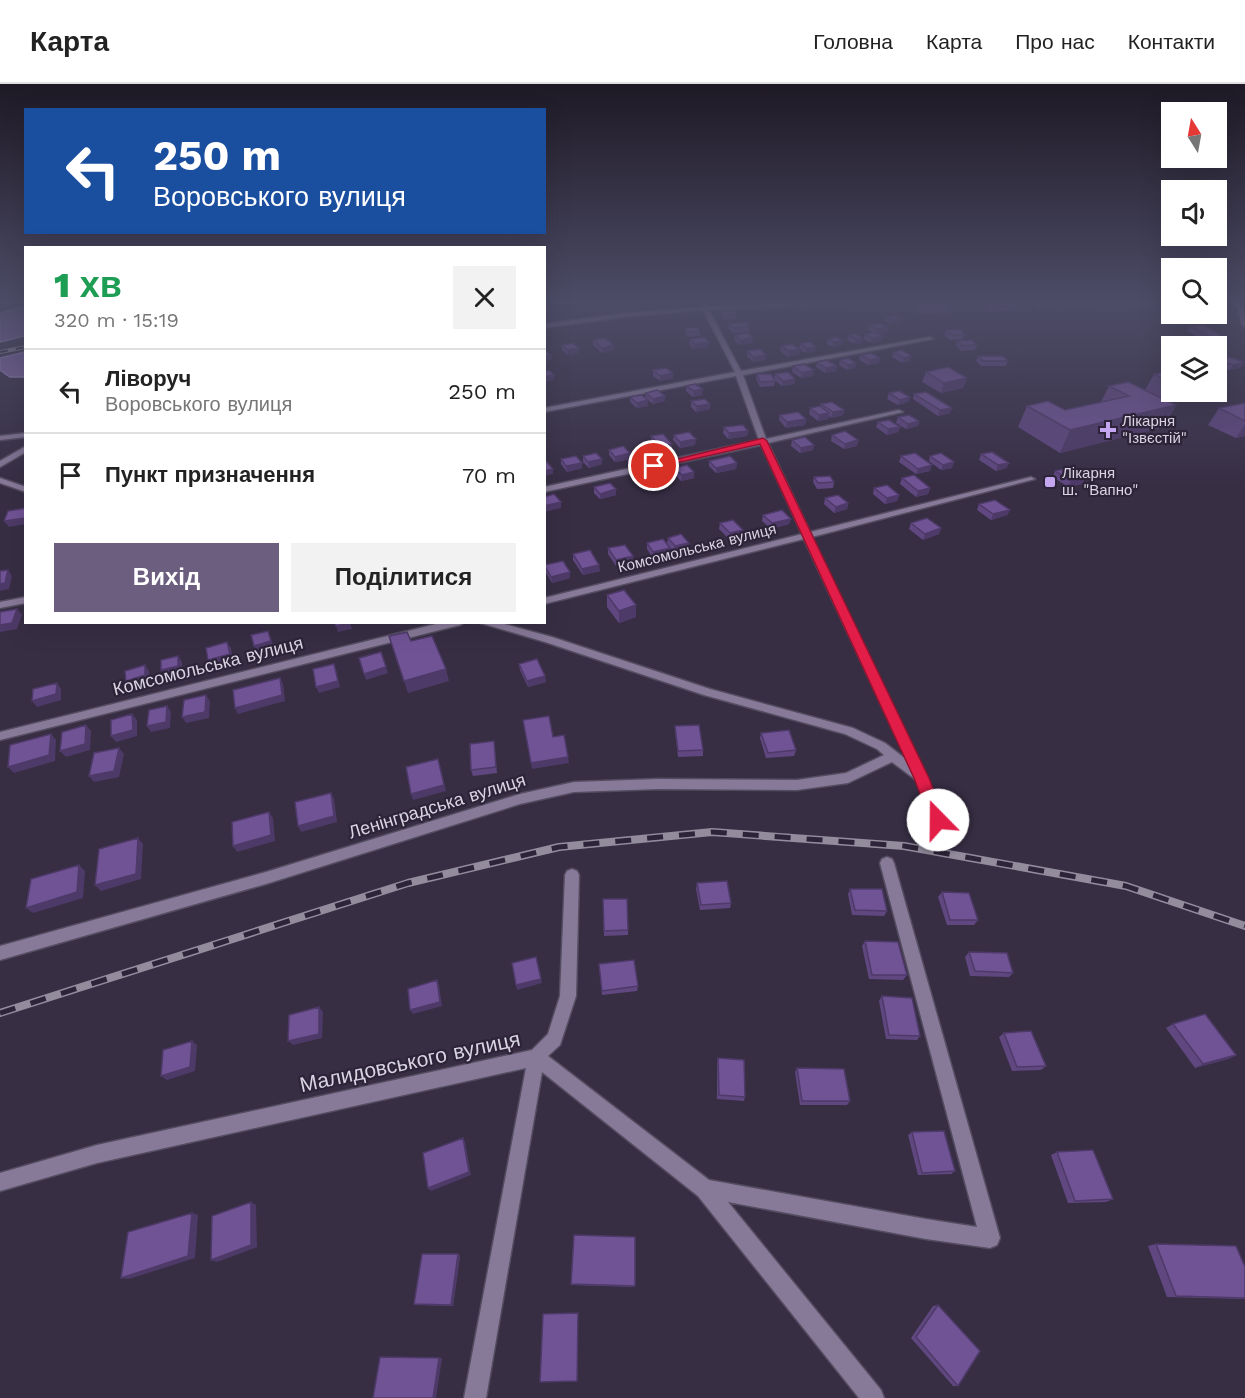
<!DOCTYPE html>
<html lang="uk">
<head>
<meta charset="utf-8">
<style>
  body { margin:0; font-family:"Work Sans",sans-serif; background:#f2f2f2; color:#222; height:100vh; display:flex; flex-direction:column; font-size:22px; white-space:nowrap }
  * { box-sizing:border-box; margin:0 }
  p { font-size:20px; color:#767676 }
  .icon { flex:none; width:33px; height:33px; fill:none; stroke:currentColor; stroke-width:2; stroke-linecap:round; stroke-linejoin:round }
  .map { position:relative; flex:1; overflow:hidden }
  .details { position:absolute; left:24px; top:162px; width:522px; height:378px; display:flex; flex-direction:column; background:#fff; border-radius:0px; box-shadow:0 6px 24px #0002 }
  .details>* { flex:none }
  .top-card { position:absolute; left:24px; top:24px; width:522px; height:126px; border-radius:0px; box-shadow:0 6px 24px #0002; background:#1a4fa0; color:#fff; overflow:hidden }
  .needle { width:39px; rotate:349deg }
  .controls { position:absolute; left:1161px; top:18px; display:grid; gap:12px }
  .controls a { display:grid; place-items:center; width:66px; height:66px; border-radius:0px; background:#fff; box-shadow:0 6px 24px #0002; font-size:30px }
  .pin { position:absolute; display:grid; place-items:center; width:51px; height:51px; color:#fff; margin:-26px; border:3px solid #fff; border-radius:50%; box-shadow:0 2px 6px #0007 }
  .me { position:absolute; width:66px; margin:-33px; rotate:338deg; stroke-linejoin:round; filter:drop-shadow(0 0 4px #0008) }
  .turn { display:flex; align-items:center; gap:21px; height:126px; padding:0 30px; font-size:27px }
  .turn .icon { width:78px; height:78px; stroke-width:2.5 }
  .turn b { display:block; font-size:42px; line-height:51px }
  .round { display:grid; place-items:center; flex:none; width:63px; height:63px; border-radius:0px; background:#f2f2f2 }
  .head { display:flex; align-items:center; justify-content:space-between; height:102px; padding:0 30px }
  h1 { font-size:36px; font-weight:800; line-height:45px; color:#1e9e55 }
  .cta { display:flex; gap:12px; margin-top:auto; padding:12px 30px }
  .cta a { flex:1; height:69px; border-radius:0px; background:#6b5e7f; color:#fff; font-size:24px; font-weight:800; line-height:69px; text-align:center }
  .cta a+a { background:#f2f2f2; color:#222 }
  ul { padding:0; list-style:none }
  li { display:flex; align-items:center; gap:18px; height:84px; padding:0 30px; border-top:2px solid #e0e0e0 }
  li div { flex:1 }
  li b { display:block; font-size:22px }
  li em { font-style:normal }
  header { display:flex; align-items:center; gap:36px; box-sizing:border-box; height:84px; padding:0 30px; background:#fff; border-bottom:2px solid #e0e0e0 }
  header strong { font-size:28px }
  nav { display:flex; gap:33px; margin-inline-start:auto; font-size:21px }
  .map>svg:first-child { display:block }
  .water { fill:#8a6db1; stroke:#a28cc0; stroke-width:1.5 }
  .lines { fill:none; stroke-linecap:round; stroke-linejoin:round }
  .street-casing { stroke:#544c60; stroke-width:3 }
  .street { fill:#877a99; fill-rule:evenodd }
  .rail-far1-casing { stroke:#938c9d; stroke-width:4 }
  .rail-casing { stroke:#938c9d; stroke-width:8 }
  .rail-far1 { stroke:#2d2439; stroke-width:2; stroke-dasharray:8; stroke-linecap:butt }
  .rail { stroke:#2d2439; stroke-width:5; stroke-dasharray:16; stroke-linecap:butt }
  .wall { fill:#604780 }
  .shaded-wall { fill:#4e3a68 }
  .building { fill:#705395; stroke:#4e3a68; stroke-width:1.5 }
  .route { fill:#e11d48; stroke:#92132f; stroke-width:1.5 }
  .poi-dot { fill:#c5a7f1; stroke:#2d2439; stroke-width:2 }
  .labels { text-anchor:middle; stroke-width:4.5; stroke-linejoin:round; paint-order:stroke }
  .far-poi-label { font-size:15px; fill:#d9d4e2; stroke:#2d2439; text-anchor:start }
  .far-street-label { font-size:15px; fill:#d9d4e2; stroke:#2d2439 }
  .street-label { font-size:18px; fill:#d9d4e2; stroke:#2d2439 }
  .near-street-label { font-size:21px; fill:#d9d4e2; stroke:#2d2439 }
</style>
</head>
<body>
<header>
<strong>Карта</strong>
<nav><a>Головна</a><a>Карта</a><a>Про нас</a><a>Контакти</a></nav>
</header>
<div class="map">
<svg width="1245" height="1314" viewBox="0 0 1245 1314">
  <rect width="100%" height="100%" fill="#372e44"/>
  <path class="water" d="M25 222V252L0 258V229Z
    M25 268V293H10L0 286V274Z"/>
  <g class="lines">
    <defs>
      <path id="street" d="M699 218H705L707 223 812 218H876L709 226 741 287 930 253 933 255 743 291 766 355 899 326 903 328 768 359 810 448 1031 393 1035 395 812 453 928 695 945 736 943 740 938 741 933 740 916 696 892 678 848 699 797 706 658 705 574 708 520 720 266 800 0 876V862L266 788 520 710 574 698 658 695 797 696 846 689 884 671 877 665 845 650 704 611 545 558 477 538H497L552 553 710 605 853 644 885 659 907 676 804 455 544 520V514L802 450 761 361 544 408V403L759 356 736 292 544 328V324L735 288 703 226 625 233 544 244V240L625 229 702 223Z
        M1231 218H1238L1244 224 1245 243 1242 241 1238 225Z
        M26 349V353L0 356V352Z
        M26 362V368L0 383V377Z
        M0 394 26 403V408L0 399Z
        M26 513V519L0 524V518Z
        M444 538H465L460 541 0 656V648Z
        M887 773 892 775 894 779 1000 1154 997 1161 990 1164 926 1155 728 1118 881 1306 884 1314H859L698 1112 542 988 486 1314H464L526 984 97 1079 0 1107V1089L97 1061 532 966 548 950 560 912 565 791 567 787 572 785 577 787 579 791 576 912 560 961 548 972 709 1096 926 1135 977 1143 880 779 882 775Z"/>
    </defs>
    <use href="#street" class="street-casing"/>
    <use href="#street" class="street"/>
    <defs>
      <path id="rail-far1" d="M0 268 26 263"/>
      <path id="rail" d="M0 929 408 799 559 763 712 748 904 762 1126 802 1245 842"/>
    </defs>
    <use href="#rail-far1" class="rail-far1-casing"/>
    <use href="#rail" class="rail-casing"/>
    <use href="#rail-far1" class="rail-far1"/>
    <use href="#rail" class="rail"/>
  </g>
  <path class="wall" d="M674 218H686V220L675 221Z
    M729 218H741V219L730 220Z
    M984 218H1014L1019 222 1017 226 989 228 982 222Z
    M1035 218H1049L1052 220 1050 224 1040 225 1034 221Z
    M1062 218H1095L1093 223H1067L1062 219Z
    M1125 218H1157L1154 223H1131Z
    M801 220 813 226 805 227 801 224Z
    M916 220 951 224 950 229 920 230 914 225Z
    M722 227 737 231 736 235 724 236 721 232Z
    M887 233 902 234 900 239 890 240 885 237Z
    M729 240 750 243 749 248 732 249 729 244Z
    M869 241 888 243 886 248 878 250 881 257 871 259 863 255 865 250 873 248 868 246Z
    M1190 242 1224 253 1221 258H1207L1187 247Z
    M685 244 700 247V252L687 253 685 249Z
    M946 246 965 250 963 255 950 256 944 251Z
    M735 251 753 259 739 261 734 256Z
    M849 251 862 259 854 260 847 256Z
    M690 255 709 258 708 263 693 265 689 260Z
    M828 255 841 262 833 263 827 260Z
    M593 256 614 266 602 269 593 261Z
    M957 257 977 261 975 266 961 267 956 262Z
    M800 259 815 268 805 269 799 265Z
    M562 261 579 269 568 271 562 266Z
    M781 262 800 265 799 270 788 273 780 267Z
    M747 267 766 276 753 278 747 272Z
    M893 268 910 277 902 279 892 273Z
    M860 271 879 279 868 281 859 276Z
    M978 272 1008 277 1006 282H981L976 277Z
    M840 276 855 284 847 286 839 281Z
    M1219 276 1244 278 1241 283 1230 286 1216 281Z
    M817 278 836 287 825 289 816 283Z
    M793 282 813 292 801 294 792 288Z
    M653 286 673 294 660 297 653 292Z
    M1172 287V308H1213L1212 309 1170 318 1176 321 1164 343 1060 369 1018 343 1027 322 1065 326 1101 318 1109 302 1145 306 1154 290Z
    M926 288 967 294 963 304 941 309 922 298Z
    M757 290 774 295 775 290 795 295 794 300 782 302 774 296 775 297 774 302 760 303 756 295Z
    M686 302 702 311 693 313 686 307Z
    M646 309 665 317 653 320 645 314Z
    M889 309 910 313 908 318 898 321 887 315Z
    M914 310 950 329 938 332 913 315Z
    M630 313 648 322 637 324 630 318Z
    M691 317 710 320V325L696 328 691 323Z
    M1245 319V352L1236 354 1208 341 1219 324Z
    M821 320 844 326 843 331 831 334 829 332 828 335 818 337 809 330 810 324 821 323Z
    M780 331 806 335 805 341 786 344 779 336Z
    M898 333 919 337 918 342 906 345 896 339Z
    M878 338 900 343 898 348 887 351 876 343Z
    M724 343 748 347 747 352 728 355 723 349Z
    M674 351 695 361 680 364 673 356Z
    M832 351 858 356 857 362 844 365 831 357Z
    M651 352 672 366 660 368 651 357Z
    M792 356 813 366 800 369 791 362Z
    M609 366 630 369V375L615 378 609 371Z
    M981 370 1009 379 1006 384 996 387 979 376Z
    M583 372 602 375V380L589 384 583 378Z
    M901 372 930 387 916 390 899 378Z
    M930 372 952 384 941 386 929 377Z
    M561 375 582 379V384L567 388 561 380Z
    M709 377 737 379 736 385 716 389 709 382Z
    M674 384 694 394 681 397 674 390Z
    M1055 387 1085 394 1082 400 1068 403 1053 393Z
    M646 391 669 395 668 400 654 404 646 397Z
    M814 393 834 398 833 404 817 405 813 398Z
    M902 394 930 404 928 410 916 413 900 400Z
    M594 403 616 405V411L600 415 594 409Z
    M874 404 899 411 897 417 885 420 873 410Z
    M825 414 848 419 847 425 834 429 824 420Z
    M979 420 1010 426 1007 431 991 436 977 426Z
    M763 431 789 440 771 445 762 437Z
    M720 439 742 451 729 455 719 445Z
    M911 439 941 444 939 450 923 456 909 445Z
    M668 454 688 464 674 468 667 460Z
    M647 459 670 464 669 469 653 474 647 465Z
    M608 464 633 472V478L616 482 608 470Z
    M573 470 600 487 583 491 573 476Z
    M544 481 570 488V494L552 499 545 487Z
    M607 511 636 533 619 539 607 523Z
    M519 580 546 598 528 603 520 586Z
    M675 642 703 666V672L678 673 675 648Z
    M761 649 796 666 794 672 766 674 760 654Z
    M494 657 497 689 473 692 471 686Z
    M697 799 731 819 730 824 700 826 696 805Z
    M850 805 887 827 884 832 852 831 848 810Z
    M942 808 978 836 974 841H947L938 813Z
    M603 815 628 846V851L604 852Z
    M865 857 907 891 903 896 869 895 862 862Z
    M969 868 1013 889 1009 893 970 892 965 873Z
    M599 880 638 902 637 907 602 911Z
    M882 912 920 952 917 956 886 955 879 917Z
    M1173 940 1236 971 1228 975 1195 984 1166 944Z
    M1004 949 1046 982 1041 986 1012 987 999 953Z
    M718 974 745 1013 744 1017 717 1015V978Z
    M797 984 850 1017 847 1021H800L795 988Z
    M912 1048 955 1087 951 1090 918 1091 908 1051Z
    M1057 1068 1113 1115 1106 1118 1068 1119 1051 1071Z
    M635 1153 634 1203 572 1201 571 1200Z
    M1156 1160 1245 1183V1215L1167 1213 1148 1162Z
    M458 1170 460 1172 453 1222 417 1221 414 1220Z
    M938 1221 958 1302H953L911 1254 933 1222Z"/>
  <path class="shaded-wall" d="M814 222 813 226 805 227 806 223Z
    M902 234 900 239 890 240 892 236Z
    M888 243 886 248 876 250 877 245Z
    M883 252 881 257 871 259 872 254Z
    M753 254V259L739 261 740 256Z
    M863 254 862 259 854 260 856 255Z
    M843 257 841 262 833 263 834 258Z
    M709 258 708 263 693 265 694 260Z
    M614 261V266L602 269V264Z
    M816 263 815 268 805 269 806 264Z
    M579 264V269L568 271V266Z
    M800 265 799 270 788 273 789 267Z
    M551 271V276L544 278V273Z
    M766 271V276L753 278V273Z
    M912 272 910 277 902 279 904 274Z
    M880 274 879 279 868 281 870 276Z
    M1244 278 1241 283 1230 286 1233 281Z
    M856 279 855 284 847 286 848 281Z
    M837 282 836 287 825 289 826 284Z
    M814 286 813 292 801 294 802 289Z
    M673 289V294L660 297V292Z
    M554 291V296L544 298V293Z
    M1222 293 1216 301V294Z
    M967 294 963 304 941 309 944 299Z
    M795 295 794 300 782 302 783 297Z
    M703 305 702 311 693 313 694 307Z
    M1174 308H1213L1212 309 1168 318Z
    M665 312V317L653 320V315Z
    M910 313 908 318 898 321 900 316Z
    M648 316V322L637 324V319Z
    M710 320V325L696 328 697 322Z
    M1176 321 1164 343 1060 369 1070 346Z
    M952 324 950 329 938 332 940 326Z
    M844 326 843 331 831 334 833 328Z
    M829 329 828 335 818 337 819 331Z
    M806 335 805 341 786 344 787 338Z
    M919 337 918 342 906 345 908 340Z
    M1245 340V352L1236 354Z
    M900 343 898 348 887 351 888 345Z
    M748 347 747 352 728 355 729 349Z
    M696 355 695 361 680 364V358Z
    M858 356 857 362 844 365 845 360Z
    M672 360V366L660 368V363Z
    M814 361 813 366 800 369 801 364Z
    M630 369V375L615 378V373Z
    M602 375V380L589 384 588 378Z
    M954 378 952 384 941 386 943 381Z
    M582 379V384L567 388 566 382Z
    M737 379 736 385 716 389V384Z
    M1009 379 1006 384 996 387 998 381Z
    M932 381 930 387 916 390 918 385Z
    M553 385V390L544 392V387Z
    M694 388V394L681 397 682 391Z
    M1085 394 1082 400 1068 403 1071 397Z
    M669 395 668 400 654 404V398Z
    M930 404 928 410 916 413 918 407Z
    M616 405V411L600 415V410Z
    M899 411 897 417 885 420 887 414Z
    M561 418V424L544 428V422Z
    M848 419 847 425 834 429 836 423Z
    M1010 426 1007 431 991 436 993 430Z
    M26 434V440L9 443 4 437Z
    M791 435 789 440 771 445 772 439Z
    M941 444 939 450 923 456 925 450Z
    M743 446 742 451 729 455 730 449Z
    M689 459 688 464 674 468 675 462Z
    M670 464 669 469 653 474V468Z
    M633 472V478L616 482V476Z
    M599 481 600 487 583 491 582 485Z
    M8 486 12 492 9 505 0 507V500Z
    M570 488V494L552 499 551 493Z
    M636 521V533L619 539V527Z
    M17 525 22 531 17 545 0 548V541Z
    M350 538 352 545 338 548 336 542Z
    M268 547 274 563 257 568 254 562Z
    M227 558 231 564 233 576 212 582 208 576Z
    M178 572 182 578V588L165 592 161 586Z
    M334 580 336 586 340 603 319 609 316 603Z
    M145 581 149 587 150 597 130 603 126 597Z
    M386 583 388 589 366 596 364 590Z
    M446 585 449 597 408 609 404 597Z
    M545 592 546 598 528 603 527 597Z
    M280 594 283 600 285 617 238 630 235 624Z
    M57 599 61 605V616L37 623 32 617Z
    M206 611 210 617 209 634 186 639 182 633Z
    M167 622 171 628 170 644 151 648 147 642Z
    M132 630 137 636V652L116 658 111 652Z
    M86 641 91 647 90 666 66 673 60 667Z
    M51 650 56 656 55 677 14 689 8 683Z
    M119 664 124 670 119 693 94 698 89 692Z
    M568 673 569 679 532 685 531 679Z
    M440 681 446 707 413 716 411 710Z
    M331 709 334 715 337 738 301 748 298 742Z
    M269 728 273 734 275 757 237 768 233 762Z
    M138 754 143 760 141 795 101 807 95 801Z
    M79 781 85 787 83 814 33 829 26 824Z
    M541 895 542 899 517 906 516 901Z
    M437 896 439 901 442 922 413 930 410 926Z
    M319 923 323 928 322 954 293 961 288 957Z
    M192 957 197 961 195 987 167 996 161 992Z
    M1236 971 1228 975 1195 984 1203 980Z
    M463 1054 465 1058 471 1091 431 1107 428 1104Z
    M251 1118 256 1121 257 1163 217 1178 211 1176Z
    M192 1129 198 1131 195 1174 129 1195 121 1194Z
    M458 1170 460 1172 453 1222 451 1221Z
    M578 1229V1296L577 1297Z
    M439 1274H442L436 1314H433Z"/>
  <path class="building" d="M985 218H1014L1019 222 990 223Z
    M1039 218H1049L1052 220H1042Z
    M810 219 814 222 806 223 801 220Z
    M945 219 951 224 921 225 916 220Z
    M733 226 737 231H725L722 227Z
    M896 231 902 234 892 236 887 233Z
    M746 238 750 243 733 244 729 240Z
    M880 239 888 243 877 245 869 241Z
    M1204 241 1224 253H1210L1190 242Z
    M697 243 700 247 688 248 685 244Z
    M959 245 965 250 952 251 946 246Z
    M875 248 883 252 872 254 865 250Z
    M748 249 753 254 740 256 735 251Z
    M856 250 863 254 856 255 849 251Z
    M704 253 709 258 694 260 690 255Z
    M837 253 843 257 834 258 828 255Z
    M605 254 614 261 602 264 593 256Z
    M972 256 977 261 963 262 957 257Z
    M810 258 816 263 806 264 800 259Z
    M573 259 579 264 568 266 562 261Z
    M792 260 800 265 789 267 781 262Z
    M760 265 766 271 753 273 747 267Z
    M902 266 912 272 904 274 893 268Z
    M544 267H545L551 271 544 273Z
    M871 269 880 274 870 276 860 271Z
    M978 272H1003L1008 277H983Z
    M1229 273 1244 278 1233 281 1219 276Z
    M848 274 856 279 848 281 840 276Z
    M827 276 837 282 826 284 817 278Z
    M804 280 814 286 802 289 793 282Z
    M948 283 967 294 944 299 926 288Z
    M666 284 673 289 660 292 653 286Z
    M549 286 554 291 544 293V287Z
    M1172 287V299L1154 290Z
    M788 288 795 295 783 297 775 290Z
    M757 290H771L775 297 760 298Z
    M1128 298 1176 321 1070 346 1027 322 1048 317 1065 326 1129 312 1109 302Z
    M695 300 703 305 694 307 686 302Z
    M657 306 665 312 653 315 646 309Z
    M899 307 910 313 900 316 889 309Z
    M926 308 952 324 940 326 914 310Z
    M641 311 648 316 637 319 630 313Z
    M705 315 710 320 697 322 691 317Z
    M832 318 844 326 833 328 821 320Z
    M1245 319V337L1219 324Z
    M820 322 829 329 819 331 810 324Z
    M798 328 806 335 787 338 780 331Z
    M909 331 919 337 908 340 898 333Z
    M889 336 900 343 888 345 878 338Z
    M743 341 748 347 729 349 724 343Z
    M845 347 858 356 845 360 832 351Z
    M689 348 696 355 680 358 674 351Z
    M663 350 672 360 660 363 651 352Z
    M805 353 814 361 801 364 792 356Z
    M623 362 630 369 615 373 609 366Z
    M992 368 1009 379 998 381 981 370Z
    M596 369 602 375 588 378 583 372Z
    M915 369 932 381 918 385 901 372Z
    M941 369 954 378 943 381 930 372Z
    M576 372 582 379 566 382 561 375Z
    M730 372 737 379 716 384 709 377Z
    M544 377H546L553 385 544 387Z
    M687 381 694 388 682 391 674 384Z
    M1068 384 1085 394 1071 397 1055 387Z
    M661 387 669 395 654 398 646 391Z
    M914 391 930 404 918 407 902 394Z
    M830 392 834 398 818 399 814 393Z
    M610 399 616 405 600 410 594 403Z
    M887 401 899 411 887 414 874 404Z
    M554 410 561 418 544 422V413Z
    M838 411 848 419 836 423 825 414Z
    M995 416 1010 426 993 430 979 420Z
    M26 424V434L4 437 8 427Z
    M782 426 791 435 772 439 763 431Z
    M927 434 941 444 925 450 911 439Z
    M733 436 743 446 730 449 720 439Z
    M681 450 689 459 675 462 668 454Z
    M663 455 670 464 653 468 647 459Z
    M625 461 633 472 616 476 608 464Z
    M590 466 599 481 582 485 573 470Z
    M563 477 570 488 551 493 544 481Z
    M8 486 5 499 0 500V487Z
    M624 506 636 521 619 527 607 511Z
    M17 525 12 539 0 541V528Z
    M335 538H349L350 539 336 542Z
    M268 547 271 557 254 562 251 551Z
    M407 548 411 557 432 552 446 585 404 597 389 552Z
    M227 558 230 570 208 576 206 564Z
    M381 568 386 583 364 590 359 574Z
    M178 572V582L161 586V576Z
    M537 575 545 592 527 597 519 580Z
    M334 580 338 597 316 603 313 585Z
    M145 581V591L126 597 125 587Z
    M280 594 282 611 235 624 233 606Z
    M57 599 56 610 32 617 33 605Z
    M206 611 205 628 182 633 184 616Z
    M167 622 166 638 147 642 149 626Z
    M132 630 133 646 111 652V636Z
    M549 632 553 653 564 651 568 673 531 679 523 636Z
    M86 641 85 660 60 667 62 648Z
    M699 641 703 666 678 667 675 642Z
    M789 646 796 666 768 669 761 649Z
    M51 650 49 671 8 683 10 661Z
    M494 657 496 683 471 686 470 660Z
    M119 664 114 687 89 692 94 669Z
    M438 675 444 701 411 710 406 683Z
    M331 709 334 732 298 742 295 718Z
    M269 728 271 751 233 762 232 738Z
    M138 754 136 790 95 801 99 765Z
    M79 781 77 808 26 824 31 795Z
    M727 797 731 819 701 821 697 799Z
    M850 805H882L887 827 855 826Z
    M942 808 969 809 978 836H950Z
    M603 815H627L628 846 604 847Z
    M865 857 898 858 907 891H872Z
    M969 868 1007 869 1013 889 975 887Z
    M536 873 541 895 516 901 512 879Z
    M634 876 638 902 602 907 599 880Z
    M437 896 440 918 410 926 408 905Z
    M882 912 912 914 920 952 889 951Z
    M319 923V950L288 957 289 931Z
    M1205 930 1236 971 1203 980 1173 940Z
    M1031 947 1046 982 1017 983 1004 949Z
    M192 957 190 983 161 992 163 966Z
    M718 974 744 976 745 1013 719 1011Z
    M797 984 844 985 850 1017H802Z
    M944 1047 955 1087 922 1089 912 1048Z
    M463 1054 469 1088 428 1104 423 1069Z
    M1093 1066 1113 1115 1075 1117 1057 1068Z
    M251 1118V1161L211 1176 212 1132Z
    M192 1129 188 1172 121 1194 128 1148Z
    M574 1151 635 1153V1202L571 1200Z
    M1156 1160 1236 1162 1245 1183V1214L1176 1212Z
    M422 1170H458L451 1221 414 1220Z
    M938 1221 980 1267 958 1302 916 1253Z
    M578 1229 577 1297 540 1298 543 1230Z
    M380 1273 439 1274 433 1314H373Z"/>
  <linearGradient id="sky" x2="0" y2="1"><stop stop-color="#1e1925"/><stop offset="0.54" stop-color="#4d4c67"/><stop offset="1" stop-color="#4d4c67" stop-opacity="0"/></linearGradient>
  <rect width="1245" height="402" fill="url(#sky)"/>
  <path class="route" d="M763 354 767 357 929 694 945 736 943 740 938 742 930 736 914 694 760 360 654 384 649 382Z"/>
  <g class="poi-dot">
    <path d="M1105 337h6v6h6v6h-6v6h-6v-6h-6v-6h6z"/>
    <rect x="1044" y="392" width="12" height="12" rx="3"/>
  </g>
  <g class="labels">
    <g class="far-poi-label">
      <text x="1122" y="342">Лікарня<tspan x="1122" dy="17">"Ізвєстій"</tspan></text>
      <text x="1062" y="394">Лікарня<tspan x="1062" dy="17">ш. "Вапно"</tspan></text>
    </g>
    <g class="far-street-label">
      <text transform="translate(697 464) rotate(-14)" y="5">Комсомольська вулиця</text>
    </g>
    <g class="street-label">
      <text transform="translate(208 582) rotate(-14)" y="6">Комсомольська вулиця</text>
      <text transform="translate(437 722) rotate(-17)" y="6">Ленінградська вулиця</text>
    </g>
    <g class="near-street-label">
      <text transform="translate(410 978) rotate(-12)" y="7">Малидовського вулиця</text>
    </g>
  </g>
</svg>
<div class="controls">
<a><svg class="needle" viewBox="-14 -14 28 28"><path d="M0-13l5 13h-10z" fill="#e53935"/><path d="M0 13l5-13h-10z" fill="#767676"/></svg></a>
<a><svg class="icon" aria-label="sound" viewBox="0 0 24 24"><path d="M4 9h4l5-4v14l-5-4H4zM17 9q2 3 0 6"/></svg></a>
<a><svg class="icon" aria-label="search" viewBox="0 0 24 24"><circle cx="10" cy="10" r="6"/><path d="M15 15l6 6"/></svg></a>
<a><svg class="icon" aria-label="layers" viewBox="0 0 24 24"><path d="M12 4l9 5-9 5-9-5zM3 14l9 5 9-5"/></svg></a>
</div>
<div class="pin" style="left:654px;top:382px;background:#d93025"><svg class="icon" aria-label="arrive" viewBox="0 0 24 24"><path d="M6 21V4h12l-3 4 3 4H6"/></svg></div>
<svg class="me" style="left:938px;top:736px" viewBox="-20 -20 40 40"><circle r="19" fill="#fff"/><path d="M0-13L10 11 0 6-10 11z" fill="#e11d48"/></svg>
<div class="top-card">
<div class="turn"><svg class="icon" aria-label="left" viewBox="0 0 24 24"><path d="M17 20v-9H6M10 6l-5 5 5 5"/></svg><div><b>250 m</b>Воровського вулиця</div></div>
</div>
<section class="details">
<div class="head"><div><h1>1 хв</h1><p>320 m · 15:19</p></div><a class="round"><svg class="icon" aria-label="close" viewBox="0 0 24 24"><path d="M6 6l12 12M18 6L6 18"/></svg></a></div>
<ul>
<li><svg class="icon" aria-label="left" viewBox="0 0 24 24"><path d="M17 20v-9H6M10 6l-5 5 5 5"/></svg><div><b>Ліворуч</b><p>Воровського вулиця</p></div><em>250 m</em></li>
<li><svg class="icon" aria-label="arrive" viewBox="0 0 24 24"><path d="M6 21V4h12l-3 4 3 4H6"/></svg><div><b>Пункт призначення</b></div><em>70 m</em></li>
</ul>
<div class="cta"><a>Вихід</a><a>Поділитися</a></div>
</section>
</div>
</body>
</html>
